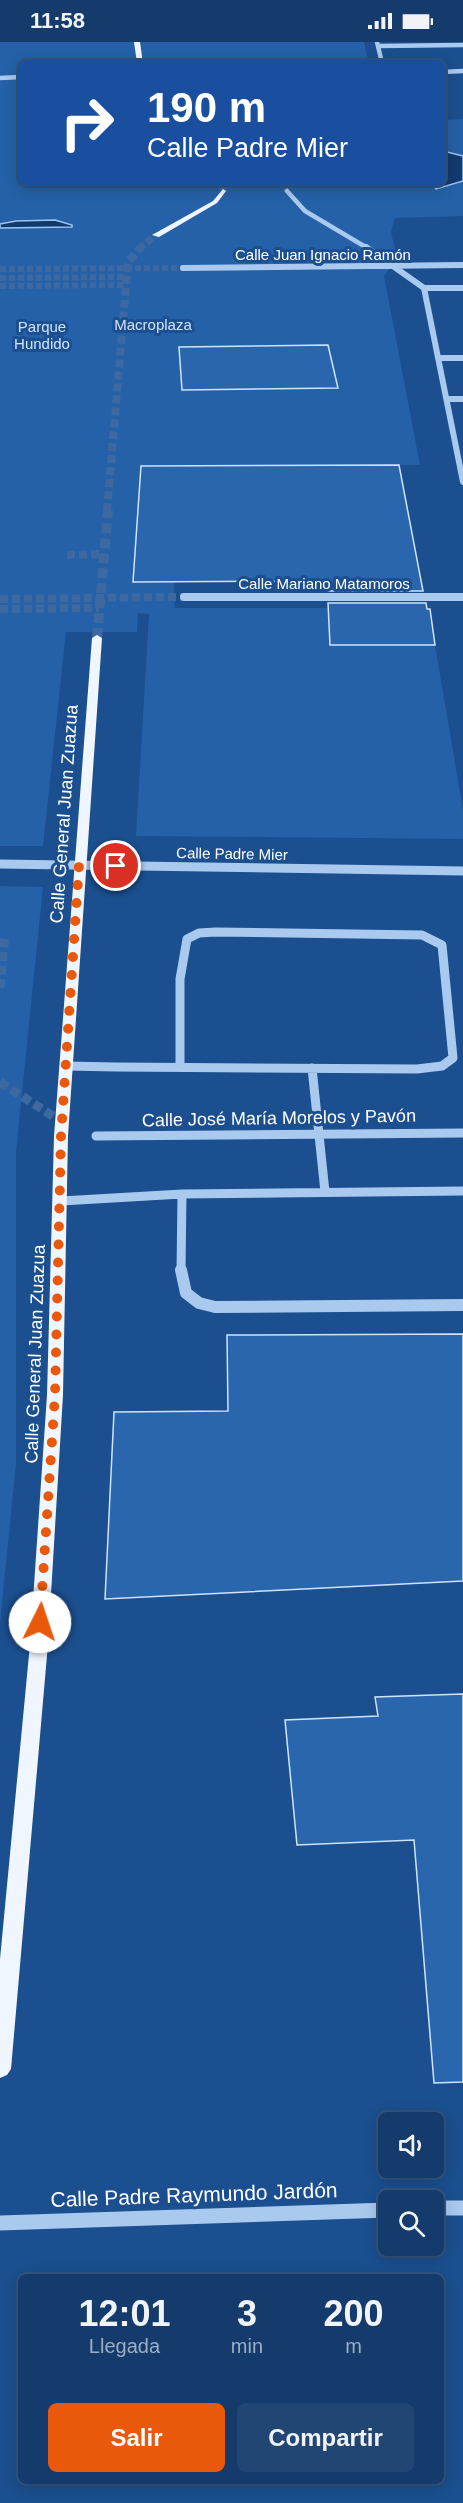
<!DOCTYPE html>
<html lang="es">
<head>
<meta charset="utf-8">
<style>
  body { margin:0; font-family:Helvetica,sans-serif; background:#214673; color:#f1f3f6; height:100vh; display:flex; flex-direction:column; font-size:22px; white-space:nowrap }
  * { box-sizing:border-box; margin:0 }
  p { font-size:20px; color:#9dadc1 }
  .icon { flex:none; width:33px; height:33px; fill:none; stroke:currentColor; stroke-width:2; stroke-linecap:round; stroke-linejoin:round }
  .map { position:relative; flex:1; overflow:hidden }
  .sheet { position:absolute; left:18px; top:2232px; width:426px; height:210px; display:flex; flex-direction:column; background:#143b6b; border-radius:9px; box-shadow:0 3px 15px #0003,0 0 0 2px #33557e }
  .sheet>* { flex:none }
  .hud { position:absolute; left:18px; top:18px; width:428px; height:126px; border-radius:9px; box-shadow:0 3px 15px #0003,0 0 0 2px #33557e; background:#1a4fa0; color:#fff; overflow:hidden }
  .tools { position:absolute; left:378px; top:2070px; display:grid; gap:12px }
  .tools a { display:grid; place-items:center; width:66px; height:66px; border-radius:9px; background:#143b6b; box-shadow:0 3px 15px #0003,0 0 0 2px #33557e; font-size:30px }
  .pin { position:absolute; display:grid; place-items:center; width:51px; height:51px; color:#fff; margin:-26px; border:3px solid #fff; border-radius:50%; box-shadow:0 2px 6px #0007 }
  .me { position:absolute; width:66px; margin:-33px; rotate:4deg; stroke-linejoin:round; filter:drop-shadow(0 0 4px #0008) }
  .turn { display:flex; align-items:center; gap:21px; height:126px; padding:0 30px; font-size:27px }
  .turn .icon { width:78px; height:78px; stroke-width:2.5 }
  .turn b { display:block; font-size:42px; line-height:51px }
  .eta { display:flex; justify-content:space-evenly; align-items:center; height:102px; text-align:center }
  .eta b { font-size:36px; font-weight:700; line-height:42px }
  .primary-button { display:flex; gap:12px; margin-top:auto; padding:12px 30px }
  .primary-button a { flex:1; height:69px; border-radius:9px; background:#ea580c; color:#fff; font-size:24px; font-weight:700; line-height:69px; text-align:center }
  .primary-button a+a { background:#214673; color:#f1f3f6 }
  .status { display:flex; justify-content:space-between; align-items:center; height:42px; padding:0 30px; background:#143b6b; direction:ltr }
  .status svg { height:16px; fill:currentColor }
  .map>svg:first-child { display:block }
  .green { fill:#2461a8 }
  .water { fill:#123a6d; stroke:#9cc4f0; stroke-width:1.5 }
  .building { fill:#2a66ad; stroke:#cfe3fa; stroke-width:1.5 }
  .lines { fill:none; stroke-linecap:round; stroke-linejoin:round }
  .minor-tunnel-far3 { stroke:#3d69a0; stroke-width:4.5; stroke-dasharray:4.5 2; stroke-linecap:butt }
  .minor-tunnel-far2 { stroke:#3d69a0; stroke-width:6; stroke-dasharray:6 3; stroke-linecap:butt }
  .minor-tunnel-far1 { stroke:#3d69a0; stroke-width:8; stroke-dasharray:8 4; stroke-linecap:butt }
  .minor-tunnel { stroke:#3d69a0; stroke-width:9; stroke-dasharray:9 4.5; stroke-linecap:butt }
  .major-tunnel-far2 { stroke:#3d69a0; stroke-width:7; stroke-dasharray:7 3; stroke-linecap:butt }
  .major-tunnel-far1 { stroke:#3d69a0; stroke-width:8; stroke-dasharray:8 4; stroke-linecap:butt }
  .major-tunnel { stroke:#3d69a0; stroke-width:10; stroke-dasharray:10 5; stroke-linecap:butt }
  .minor-far5 { stroke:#a9c9ee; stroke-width:4.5 }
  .minor-far4 { stroke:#a9c9ee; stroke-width:6 }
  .minor-far3 { stroke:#a9c9ee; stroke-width:8 }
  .minor-far2 { stroke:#a9c9ee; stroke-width:9 }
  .minor-far1 { stroke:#a9c9ee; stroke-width:12 }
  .minor { stroke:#a9c9ee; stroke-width:15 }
  .major { fill:#f0f6ff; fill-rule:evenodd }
  .route { stroke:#ea580c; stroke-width:10; stroke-dasharray:0 18 }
  .labels { text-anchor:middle; stroke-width:6; stroke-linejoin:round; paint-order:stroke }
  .far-street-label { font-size:15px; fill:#fff; stroke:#1b4f8f }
  .far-park-label { font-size:15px; fill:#cfe3fa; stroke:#1b4f8f }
  .street-label { font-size:18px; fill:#fff; stroke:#1b4f8f }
  .near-street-label { font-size:21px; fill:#fff; stroke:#1b4f8f }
</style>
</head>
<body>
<div class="status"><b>11:58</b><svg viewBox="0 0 49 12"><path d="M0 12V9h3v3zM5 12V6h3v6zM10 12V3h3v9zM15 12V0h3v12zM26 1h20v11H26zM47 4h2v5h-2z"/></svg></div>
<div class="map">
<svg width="463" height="2461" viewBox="0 0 463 2461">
  <rect width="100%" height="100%" fill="#1b4f8f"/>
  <path class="green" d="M0 0H364L369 21H21V141H442L443 78 463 77V174L395 176 391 190 397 216 384 234 420 423 141 424 133 539H174L175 566H329L331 603H435L463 768V797L136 794 149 572 138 571 137 590H66L43 804H0Z
    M0 844 43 845 16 1110V1422L0 1581Z"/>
  <path class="water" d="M443 109 463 114V139L436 147 430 141H442Z
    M55 178 72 183V185L0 186V182L16 179Z"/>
  <path class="building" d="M328 303 338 346 182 348 179 305Z
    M399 423 423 549H328V539L133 540 141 424Z
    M328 561H426L427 567H430L435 603H330Z
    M463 1292V1539L105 1557 114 1370 228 1369 227 1293Z
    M463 1652V2040L434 2041 414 1798 297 1803 285 1678 378 1674 375 1655Z"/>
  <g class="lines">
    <path class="minor-tunnel-far3" d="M282 141 287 149"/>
    <path class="minor-tunnel-far2" d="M0 227 183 226
      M0 236 127 235
      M0 244 126 243"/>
    <path class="minor-tunnel-far1" d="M67 513 103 512
      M0 557 184 555
      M0 567 99 566"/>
    <path class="minor-tunnel" d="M0 946 5 892
      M0 1040 62 1080"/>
    <path class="major-tunnel-far2" d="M223 149 225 141
      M139 207 156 193"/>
    <path class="major-tunnel-far1" d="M107 469 128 220 141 205"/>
    <path class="major-tunnel" d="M97 596 108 468"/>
    <path class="minor-far5" d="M377 0 382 21
      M378 4 463 3
      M442 30 463 29
      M0 36 21 35
      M287 149 305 169 369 207"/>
    <path class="minor-far4" d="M366 205 424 246 463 440
      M183 226 463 223
      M424 246H463
      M438 316H463
      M447 357H463"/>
    <path class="minor-far3" d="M184 555H463"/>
    <path class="minor-far2" d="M0 822 463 829
      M66 1024 116 1025 417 1027 442 1024 453 1016 442 903 422 893 216 890 199 891 187 897 180 937V1025
      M312 1026 325 1150
      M96 1094 463 1091
      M61 1159 182 1152 463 1149
      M181 1229 182 1152"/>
    <path class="minor-far1" d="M181 1228 186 1251 199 1261 215 1265 463 1263"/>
    <path class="minor" d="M434 2166H463
      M0 2181 388 2168"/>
    <path class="major" d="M134 0H140L143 21H137Z
      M223 147 226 149 217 161 159 195 152 193 213 159Z
      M97 593 102 596 68 1094 63 1353 48 1602 11 2027 7 2033 0 2036V1917L30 1602 47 1353 54 1094 92 596Z"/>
  </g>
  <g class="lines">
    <path class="route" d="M40 1580 55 1353 61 1094 79 823 116 824"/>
  </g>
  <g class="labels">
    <g class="far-street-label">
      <text x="323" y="218">Calle Juan Ignacio Ramón</text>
      <text x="324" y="547">Calle Mariano Matamoros</text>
      <text transform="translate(232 812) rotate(1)" y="5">Calle Padre Mier</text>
    </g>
    <g class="far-park-label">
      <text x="153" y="288">Macroplaza</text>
      <text x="42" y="290">Parque<tspan x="42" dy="17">Hundido</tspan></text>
    </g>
    <g class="street-label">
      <text transform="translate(64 772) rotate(-86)" y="6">Calle General Juan Zuazua</text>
      <text transform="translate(279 1076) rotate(-1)" y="6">Calle José María Morelos y Pavón</text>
      <text transform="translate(35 1312) rotate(-88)" y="6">Calle General Juan Zuazua</text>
    </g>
    <g class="near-street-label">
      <text transform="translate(194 2153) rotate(-2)" y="7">Calle Padre Raymundo Jardón</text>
    </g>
  </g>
</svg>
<div class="tools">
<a><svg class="icon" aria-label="sound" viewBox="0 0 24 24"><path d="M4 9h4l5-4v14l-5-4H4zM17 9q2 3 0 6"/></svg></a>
<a><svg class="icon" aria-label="search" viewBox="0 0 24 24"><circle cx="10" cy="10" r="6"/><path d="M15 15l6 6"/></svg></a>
</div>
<div class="pin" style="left:116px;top:824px;background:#d93025"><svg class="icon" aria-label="arrive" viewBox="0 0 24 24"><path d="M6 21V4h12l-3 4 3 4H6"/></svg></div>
<svg class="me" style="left:40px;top:1580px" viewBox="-20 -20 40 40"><circle r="19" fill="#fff"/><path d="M0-13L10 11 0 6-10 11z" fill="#ea580c"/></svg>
<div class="hud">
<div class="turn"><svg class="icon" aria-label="right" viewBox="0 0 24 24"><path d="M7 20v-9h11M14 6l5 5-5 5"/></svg><div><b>190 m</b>Calle Padre Mier</div></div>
</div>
<section class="sheet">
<div class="eta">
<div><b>12:01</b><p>Llegada</p></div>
<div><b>3</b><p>min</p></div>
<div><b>200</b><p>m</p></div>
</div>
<div class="primary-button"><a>Salir</a><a>Compartir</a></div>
</section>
</div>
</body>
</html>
